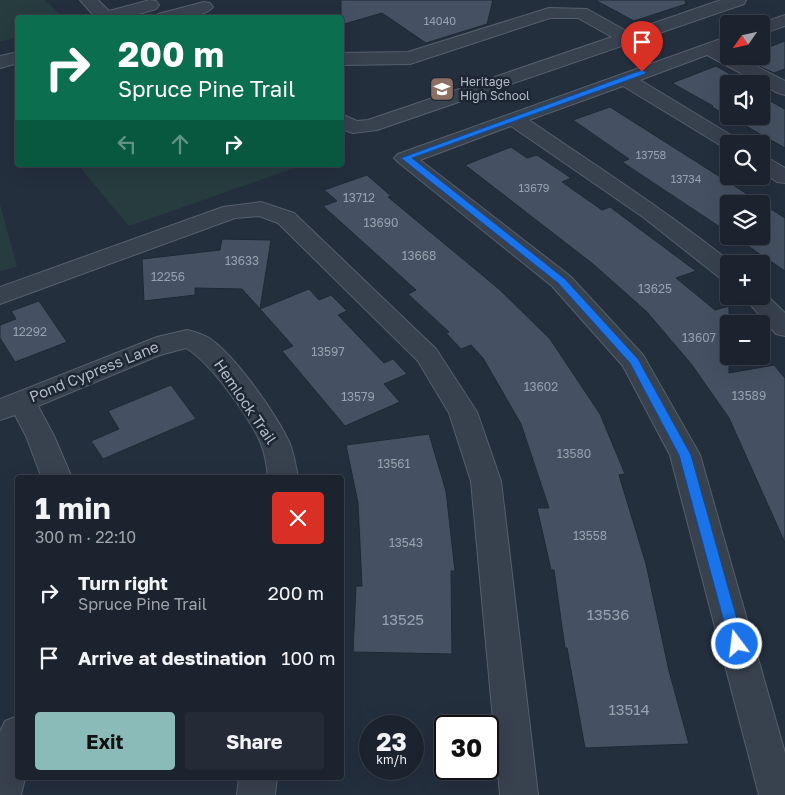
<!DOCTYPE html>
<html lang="en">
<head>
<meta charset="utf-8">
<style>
  body { margin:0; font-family:"Golos Text",sans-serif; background:#242b36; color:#f1f3f6; height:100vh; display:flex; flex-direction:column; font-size:19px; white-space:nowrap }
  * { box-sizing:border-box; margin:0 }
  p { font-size:16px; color:#a0a4aa }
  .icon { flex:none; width:28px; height:28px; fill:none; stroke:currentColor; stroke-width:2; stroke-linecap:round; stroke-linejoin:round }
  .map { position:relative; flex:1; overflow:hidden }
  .details { position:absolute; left:15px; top:475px; width:329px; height:305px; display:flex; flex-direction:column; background:#1b232e; border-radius:5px; box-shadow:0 5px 20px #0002,0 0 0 1px #39404a }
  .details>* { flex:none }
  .top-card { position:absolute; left:15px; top:15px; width:329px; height:152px; border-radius:5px; box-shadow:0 5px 20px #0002,0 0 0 1px #39404a; background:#0b6e4f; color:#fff; overflow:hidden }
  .needle { width:32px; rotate:236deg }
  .tools { position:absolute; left:720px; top:15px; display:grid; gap:10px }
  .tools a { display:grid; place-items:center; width:50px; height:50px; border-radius:5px; background:#1b232e; box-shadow:0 5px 20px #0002,0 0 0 1px #39404a; font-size:25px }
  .speed { position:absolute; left:359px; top:715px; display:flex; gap:10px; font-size:25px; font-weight:700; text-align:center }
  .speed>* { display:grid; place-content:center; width:65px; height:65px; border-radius:50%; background:#1b232e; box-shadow:0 5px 20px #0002,0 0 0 1px #39404a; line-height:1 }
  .speed small { font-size:12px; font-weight:400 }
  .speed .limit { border:2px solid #111; border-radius:8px; background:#fff; color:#111 }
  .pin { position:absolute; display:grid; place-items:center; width:42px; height:42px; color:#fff; margin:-51px -21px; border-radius:50% 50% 50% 0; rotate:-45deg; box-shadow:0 0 5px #0007 }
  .pin .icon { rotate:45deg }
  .me { position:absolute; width:55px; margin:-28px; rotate:345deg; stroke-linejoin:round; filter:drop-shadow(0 0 4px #0008) }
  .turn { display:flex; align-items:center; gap:18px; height:105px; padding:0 20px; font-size:22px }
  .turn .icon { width:65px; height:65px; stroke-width:2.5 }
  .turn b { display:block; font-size:35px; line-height:42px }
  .lanes { display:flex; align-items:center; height:48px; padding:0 20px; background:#0003; justify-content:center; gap:25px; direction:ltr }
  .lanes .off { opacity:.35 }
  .round { display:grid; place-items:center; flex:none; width:52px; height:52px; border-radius:5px; background:#242b36 }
  .overview { display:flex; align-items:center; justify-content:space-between; height:85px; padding:0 20px }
  h1 { font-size:30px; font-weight:700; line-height:38px }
  .cta { display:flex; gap:10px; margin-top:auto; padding:10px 20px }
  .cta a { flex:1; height:58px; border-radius:5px; background:#8bbbb9; color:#111; font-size:20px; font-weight:700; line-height:58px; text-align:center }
  .cta a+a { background:#242b36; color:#f1f3f6 }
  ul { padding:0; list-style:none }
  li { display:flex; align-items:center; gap:15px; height:65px; padding:0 20px }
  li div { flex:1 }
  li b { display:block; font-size:19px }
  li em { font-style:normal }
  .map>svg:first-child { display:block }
  .green { fill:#263c3f }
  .building { fill:#455162; stroke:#1f2835 }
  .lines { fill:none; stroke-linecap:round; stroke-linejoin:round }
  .minor-casing { stroke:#565f6c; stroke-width:2 }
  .minor { fill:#38414e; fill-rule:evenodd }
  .route { fill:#1a73e8; stroke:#114b97 }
  .labels { text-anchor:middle; stroke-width:5; stroke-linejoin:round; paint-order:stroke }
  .far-number-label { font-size:11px; fill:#98a1af }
  .far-poi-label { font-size:12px; fill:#b4bcc9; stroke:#1d2633; text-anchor:start }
  .number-label { font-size:12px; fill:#98a1af }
  .street-label { font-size:15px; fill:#b4bcc9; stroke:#1d2633 }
  .near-number-label { font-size:15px; fill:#98a1af }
</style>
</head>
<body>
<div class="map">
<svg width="785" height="795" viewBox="0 0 785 795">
  <rect width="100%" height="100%" fill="#242f3e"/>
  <path class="green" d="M0 0H45L62 17 18 18 17 37 0 42Z
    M78 165H303L129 226Z
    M0 204 17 267 0 271Z"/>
  <path class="building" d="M341 0H493L487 24 426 43 382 13 341 25Z
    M595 0H685L686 4 634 21Z
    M785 41V69L774 73 761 67V50Z
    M716 66 748 84H729V116H761V96L785 109V148L712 107 713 106 672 83Z
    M610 107 785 218V271L733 236H761V204H729V233L622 162 629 159 573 120Z
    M511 147 527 158 537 155 571 178 562 182 602 210 610 207 696 271 676 278 715 310 729 306V373L774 365 785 378V543L729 418 692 365 647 312 593 264 465 165Z
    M367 175 391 196 388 197 499 289 550 339 600 414 625 474 619 475 646 564 669 671 689 744 585 748 567 648H565L554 570H551L537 508H549L521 424 483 358 471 345 461 349 446 333 449 332 408 294 416 290 323 206 337 201 324 190Z
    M222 239 271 240 260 309 242 289 195 288V295L144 301 142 259 220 250Z
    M309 289 319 300 331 295 347 311 338 315 384 363 393 359 407 374 384 384 400 402 345 426 282 351 293 346 260 309Z
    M39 301 67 342 15 362 0 338V325L16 319 11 311Z
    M171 385 196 419 103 459 91 441 119 429 108 411Z
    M429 434 446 491 455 571H451L452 654 353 652 356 586H362L358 503 346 445Z"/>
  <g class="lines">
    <defs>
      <path id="minor" d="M80 0H98L109 11 150 0 156 1 159 5 156 9 124 18H96Z
        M721 0H746L744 4 377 130 353 133 341 129V114L357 121 368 120 612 37 578 18H550L410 64 341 65V53L408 52 549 8 587 9 628 32Z
        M204 2 210 3 213 7C204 19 170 18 156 18L158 14Z
        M785 15V26L761 34V24H759Z
        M729 36V47L724 49 729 52V56H737L785 81V95L778 93 707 55 640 80 739 140 742 144H729V149L725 148 623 86 529 120C598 167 668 212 733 264H729V280L720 278 643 217 511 126 420 160 570 276 643 355 700 455 785 753V795H759L670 455 623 366 552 286 398 162 394 158 398 154Z
        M18 52V63L0 68V56Z
        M761 156 768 158 785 168V183L777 182 761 171Z
        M261 202 294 213 436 349 477 412 501 481 538 795H500L471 481 449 413 418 361 278 223 259 216 235 218 0 304V287L223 207Z
        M761 290 785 313V336L776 334 743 296H761Z
        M187 330C195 332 202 334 209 338 235 355 277 415 290 444 294 455 296 466 298 478H268C267 466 265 454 261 444 250 417 210 362 186 348L160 355 38 406 54 436 72 478H42L26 436 15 415 0 420V399L157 337Z
        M18 716V778H25L21 795H0V732L5 721Z
        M239 778H277L275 795H237Z"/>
    </defs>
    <use href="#minor" class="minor-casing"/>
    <use href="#minor" class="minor"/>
  </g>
  <path class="route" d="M642 70 646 72 645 74 412 158 565 279 638 359 691 455 744 644 742 648 737 650 732 648 730 644 679 455 630 363 558 283 401 158Z"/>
  <defs>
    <symbol id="school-square" viewBox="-11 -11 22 22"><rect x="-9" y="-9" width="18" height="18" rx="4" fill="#8d6e63" stroke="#1d2633"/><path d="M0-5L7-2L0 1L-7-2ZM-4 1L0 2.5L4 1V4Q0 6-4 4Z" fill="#fff"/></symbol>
  </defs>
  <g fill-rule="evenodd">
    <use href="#school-square" x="428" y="75" width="28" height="28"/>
  </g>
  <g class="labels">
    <g class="far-number-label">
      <text x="440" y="25">14040</text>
      <text x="651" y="159">13758</text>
      <text x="686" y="183">13734</text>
      <text x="534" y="192">13679</text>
    </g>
    <g class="far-poi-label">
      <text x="460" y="86">Heritage<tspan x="460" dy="14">High School</tspan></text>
    </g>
    <g class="number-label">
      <text x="359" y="202">13712</text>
      <text x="381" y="227">13690</text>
      <text x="419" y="260">13668</text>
      <text x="242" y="265">13633</text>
      <text x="168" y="281">12256</text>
      <text x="655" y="293">13625</text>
      <text x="30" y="336">12292</text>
      <text x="699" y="342">13607</text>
      <text x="328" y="356">13597</text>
      <text x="541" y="391">13602</text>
      <text x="749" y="400">13589</text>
      <text x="358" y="401">13579</text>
      <text x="574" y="458">13580</text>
      <text x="394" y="468">13561</text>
      <text x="590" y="540">13558</text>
      <text x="406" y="547">13543</text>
    </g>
    <g class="street-label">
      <text transform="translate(94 372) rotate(-22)" y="5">Pond Cypress Lane</text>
      <text transform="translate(245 402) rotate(56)" y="5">Hemlock Trail</text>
    </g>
    <g class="near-number-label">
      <text x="608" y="620">13536</text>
      <text x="403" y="625">13525</text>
      <text x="629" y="715">13514</text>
    </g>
  </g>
</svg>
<div class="tools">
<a><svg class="needle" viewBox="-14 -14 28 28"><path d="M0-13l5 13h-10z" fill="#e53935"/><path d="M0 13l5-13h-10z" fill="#a0a4aa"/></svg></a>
<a><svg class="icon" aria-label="sound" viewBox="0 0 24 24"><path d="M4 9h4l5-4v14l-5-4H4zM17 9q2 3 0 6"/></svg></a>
<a><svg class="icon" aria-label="search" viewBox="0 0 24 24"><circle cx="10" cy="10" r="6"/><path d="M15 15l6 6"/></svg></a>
<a><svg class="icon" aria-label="layers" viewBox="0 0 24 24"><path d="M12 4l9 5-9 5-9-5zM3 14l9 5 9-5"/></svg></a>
<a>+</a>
<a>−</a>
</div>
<div class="speed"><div>23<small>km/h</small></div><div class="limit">30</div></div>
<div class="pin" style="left:642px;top:72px;background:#d93025"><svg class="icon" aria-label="arrive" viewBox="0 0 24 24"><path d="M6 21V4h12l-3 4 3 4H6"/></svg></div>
<svg class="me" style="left:737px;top:644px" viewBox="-20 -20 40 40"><circle r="17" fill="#1a73e8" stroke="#fff" stroke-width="3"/><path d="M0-11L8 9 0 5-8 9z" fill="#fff"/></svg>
<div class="top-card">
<div class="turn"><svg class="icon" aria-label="right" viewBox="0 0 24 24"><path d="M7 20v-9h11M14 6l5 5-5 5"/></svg><div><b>200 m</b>Spruce Pine Trail</div></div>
<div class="lanes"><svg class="icon off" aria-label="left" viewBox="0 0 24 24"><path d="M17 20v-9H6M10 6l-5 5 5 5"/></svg><svg class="icon off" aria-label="ahead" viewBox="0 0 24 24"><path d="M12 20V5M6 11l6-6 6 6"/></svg><svg class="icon" aria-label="right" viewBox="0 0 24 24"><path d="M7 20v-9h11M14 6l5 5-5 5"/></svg></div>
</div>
<section class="details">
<div class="overview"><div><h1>1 min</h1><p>300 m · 22:10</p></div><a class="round" style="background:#d93025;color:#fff"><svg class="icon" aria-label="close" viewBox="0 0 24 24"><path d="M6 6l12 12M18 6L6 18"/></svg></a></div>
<ul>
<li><svg class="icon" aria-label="right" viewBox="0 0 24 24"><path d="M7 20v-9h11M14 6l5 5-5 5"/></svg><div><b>Turn right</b><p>Spruce Pine Trail</p></div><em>200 m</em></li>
<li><svg class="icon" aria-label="arrive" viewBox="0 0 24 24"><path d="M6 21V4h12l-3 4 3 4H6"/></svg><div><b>Arrive at destination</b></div><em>100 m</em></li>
</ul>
<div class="cta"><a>Exit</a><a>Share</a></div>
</section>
</div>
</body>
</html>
